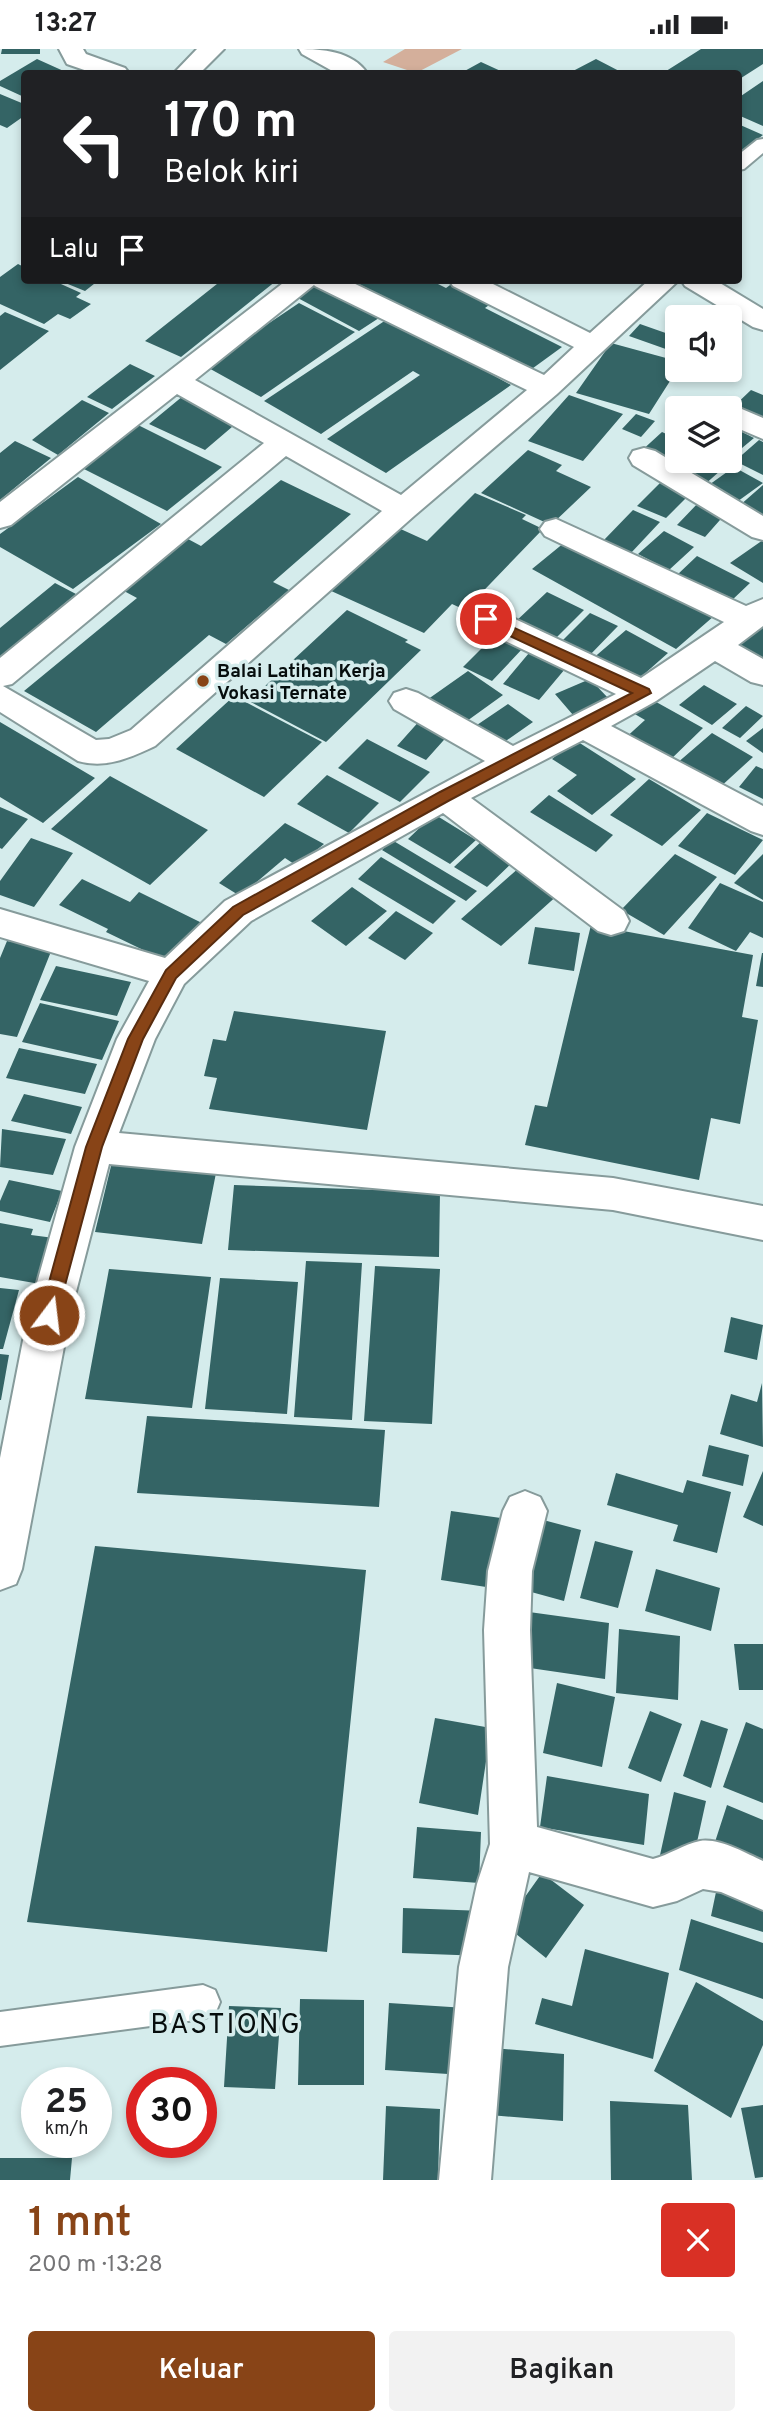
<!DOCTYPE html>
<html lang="id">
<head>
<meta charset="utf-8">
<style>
  body { margin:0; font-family:Overpass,sans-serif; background:#f2f2f2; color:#202124; height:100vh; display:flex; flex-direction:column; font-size:26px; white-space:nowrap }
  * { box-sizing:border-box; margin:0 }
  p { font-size:23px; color:#757577 }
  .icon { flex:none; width:38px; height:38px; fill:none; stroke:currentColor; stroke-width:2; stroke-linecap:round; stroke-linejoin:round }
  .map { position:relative; height:2131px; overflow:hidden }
  .details { display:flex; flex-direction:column; background:#fff; flex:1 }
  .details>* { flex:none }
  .top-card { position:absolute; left:21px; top:21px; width:721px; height:214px; border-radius:7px; box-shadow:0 4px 10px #0003; background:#202124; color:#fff; overflow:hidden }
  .fabs { position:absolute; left:665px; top:256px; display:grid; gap:14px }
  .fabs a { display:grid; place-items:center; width:77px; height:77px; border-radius:7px; background:#fff; box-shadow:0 4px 10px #0003; font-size:35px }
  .speed { position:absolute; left:21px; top:2018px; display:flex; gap:14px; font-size:35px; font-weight:700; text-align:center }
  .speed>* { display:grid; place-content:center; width:91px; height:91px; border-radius:50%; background:#fff; box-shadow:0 4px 10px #0003; line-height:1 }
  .speed small { font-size:18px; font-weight:400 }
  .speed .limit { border:10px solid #d22; background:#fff; color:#111 }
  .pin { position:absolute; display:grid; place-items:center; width:60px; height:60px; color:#fff; margin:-30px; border:4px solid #fff; border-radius:50%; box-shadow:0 2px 7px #0007 }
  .me { position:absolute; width:77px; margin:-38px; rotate:15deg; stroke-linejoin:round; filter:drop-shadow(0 0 5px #0008) }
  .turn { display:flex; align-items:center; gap:24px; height:147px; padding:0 28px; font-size:32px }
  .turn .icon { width:91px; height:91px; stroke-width:2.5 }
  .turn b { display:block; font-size:49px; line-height:60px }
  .then { display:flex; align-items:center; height:66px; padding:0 28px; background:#0003; gap:14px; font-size:26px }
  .round { display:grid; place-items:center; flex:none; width:74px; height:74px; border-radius:7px; background:#f2f2f2 }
  .summary { display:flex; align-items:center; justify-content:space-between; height:119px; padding:0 28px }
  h1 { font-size:42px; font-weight:600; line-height:52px; color:#884417 }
  .cta { display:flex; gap:14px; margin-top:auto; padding:14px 28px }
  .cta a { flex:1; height:80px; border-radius:7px; background:#884417; color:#fff; font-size:28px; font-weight:600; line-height:80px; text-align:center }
  .cta a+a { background:#f2f2f2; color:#202124 }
  .status { display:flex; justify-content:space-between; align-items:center; height:49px; padding:0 35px; background:#fff; direction:ltr }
  .status svg { height:19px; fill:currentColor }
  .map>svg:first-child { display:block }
  .forest { fill:#d4af9b }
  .building { fill:#346465 }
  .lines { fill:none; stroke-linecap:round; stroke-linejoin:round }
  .lane-casing { stroke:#869b9b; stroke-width:4 }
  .street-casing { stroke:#869b9b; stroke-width:4 }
  .secondary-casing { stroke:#869b9b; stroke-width:4 }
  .lane { fill:#fff; fill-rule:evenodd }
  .street { fill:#fff; fill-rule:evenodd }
  .secondary { fill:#fff; fill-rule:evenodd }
  .route { fill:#884417; stroke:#582c0f; stroke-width:2 }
  .poi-dot { fill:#884417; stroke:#d5ecec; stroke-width:2.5 }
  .labels { text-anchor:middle; stroke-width:7; stroke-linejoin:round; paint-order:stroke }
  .poi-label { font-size:19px; font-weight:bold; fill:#060d0d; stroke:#d5ecec; text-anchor:start }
  .near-quarter-label { font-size:28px; letter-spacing:2px; fill:#060d0d; stroke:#d5ecec }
</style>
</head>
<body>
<div class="status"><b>13:27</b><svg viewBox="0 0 49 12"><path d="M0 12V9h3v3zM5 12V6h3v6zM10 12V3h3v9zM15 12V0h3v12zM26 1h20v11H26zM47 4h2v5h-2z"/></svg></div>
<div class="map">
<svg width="763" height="2131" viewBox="0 0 763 2131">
  <rect width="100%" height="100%" fill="#d5ecec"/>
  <path class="forest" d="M405 0H462L416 24 383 13Z"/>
  <path class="building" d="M2 0H40V5H1Z
    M701 0H763V15L738 31V24H663Z
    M37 10 68 24H24V48L0 37V32Z
    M596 10 623 24H578L573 22Z
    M481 13 505 24H461Z
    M763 32V77L738 66V49Z
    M0 45 24 55V67L7 79 0 76Z
    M738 75 763 86 738 105Z
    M18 215 24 218V231H52L81 244 76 248 91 255 70 270 58 265 44 275 0 255V228Z
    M58 231H99L85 242Z
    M222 231 276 232 181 308 145 292Z
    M351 231H430L446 239 457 231 496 251 485 259 562 298 529 322Z
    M318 233 382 267 359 282 296 248Z
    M299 254 355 283 261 348 205 317Z
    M5 263 49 282 0 321V267Z
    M389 269 511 336 386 424 327 390 420 326 413 322 321 385 264 352Z
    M640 275 677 288V304L629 287Z
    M611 294 677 312V321L649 365 576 344Z
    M130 315 155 327 112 360 87 348Z
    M751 341 763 346V369L758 374 730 361Z
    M569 346 623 365 583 412 528 392Z
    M183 347 239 372 205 401 149 375Z
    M82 351 109 364 58 406 32 391Z
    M636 365 655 372 641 388 622 380Z
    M136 375 222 418 167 462 80 418Z
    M730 377 754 389 730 409Z
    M662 383 677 390V409L668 417 639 404Z
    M759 391 763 393V426L735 412Z
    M15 392 51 409 0 451V404Z
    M528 401 562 416 556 422 591 438 551 476 481 444Z
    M688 411H723L729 414 703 437 675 423Z
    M734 418 763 434 734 455 706 438Z
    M78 428 161 475 73 540 0 498V485Z
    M664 430 692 443 666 469 637 457Z
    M281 431 351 465 273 533 289 541 226 595 209 586 96 683 24 642 137 549 124 542 188 490 201 497Z
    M763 436V469L739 457Z
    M475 444 526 466 522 470 543 480 465 561 452 555 424 584 329 541 394 477 427 492Z
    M700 452 727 463 705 488 677 476Z
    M633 461 660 473 630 505 602 493Z
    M664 482 694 498 669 521 638 505Z
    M570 489 714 567 676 600 532 520Z
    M763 491V534L730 514Z
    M697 507 750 534 730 553 677 526Z
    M55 534 76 545 0 608V579Z
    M547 543 584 561 552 593 514 574Z
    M347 561 408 591 405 593 421 601 326 693 249 652Z
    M590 564 618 577 587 609 559 595Z
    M763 574V612L735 593Z
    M626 581 668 604 633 635 591 611Z
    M496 585 524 598 492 632 463 618Z
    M529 604 565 620 539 651 503 635Z
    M468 622 503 646 460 677 424 653Z
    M590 630 609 650 573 666 555 645Z
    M704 636 737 655 712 676 679 656Z
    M234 647 322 693 264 748 176 700Z
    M649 649 703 679 665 716 622 692 645 671 633 664Z
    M508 655 533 673 500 696 474 678Z
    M746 657 763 667 740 689 722 679Z
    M422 669 451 683 426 711 397 697Z
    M0 673 95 729 43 774 0 748Z
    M763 679V704L746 692Z
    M712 684 753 708 718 740 676 715Z
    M367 690 430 723 400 753 338 719Z
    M575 691 636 730 592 766 557 742 577 726 552 710Z
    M756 717 763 720V750L739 738Z
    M327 726 379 754 349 784 297 755Z
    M110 727 208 781 150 836 51 780Z
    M649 730 701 761 662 797 610 766Z
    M549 746 613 786 596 803 530 763Z
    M0 758 28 770 2 800 0 799Z
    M707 764 763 791 735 826 678 797Z
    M434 765 476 791 450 815 408 790Z
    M285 774 324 795 297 817 285 809 240 847 219 834Z
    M31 789 73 804 34 858 0 846V832Z
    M484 790 517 809 487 838 454 818Z
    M392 791 477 842 466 852 382 801Z
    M675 805 717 828 664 886 621 861Z
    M763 805V851L734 834Z
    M381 808 456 852 433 875 358 830Z
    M520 818 560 844 501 897 461 870Z
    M82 830 130 853 139 843 202 874 168 913 106 883 108 880 59 856Z
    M720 834 763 853V889L750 883 736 902 688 879Z
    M352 838 387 862 346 897 311 872Z
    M396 862 433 884 405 911 368 889Z
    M591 876 753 906 742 968 758 971 740 1075 711 1069 699 1131 525 1096 535 1056 547 1058Z
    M535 878 580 884 574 922 528 915Z
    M7 892 52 900 17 988 0 985V909Z
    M762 904H763V938L756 937Z
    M56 917 131 933 117 967 40 951Z
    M40 954 119 972 102 1011 22 993Z
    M234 962 386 982 367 1081 209 1060 217 1029 204 1027 213 990 226 992Z
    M19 999 97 1015 85 1045 6 1029Z
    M24 1045 82 1058 71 1085 11 1072Z
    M2 1080 66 1090 53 1126 0 1118Z
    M112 1113 216 1124 202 1195 95 1183Z
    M9 1131 62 1142 50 1173 0 1162V1152Z
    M234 1136 440 1143 439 1208 228 1201Z
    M0 1174 33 1180 31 1186 54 1189 40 1235 0 1228Z
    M306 1212 362 1214 352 1371 294 1368Z
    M375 1217 440 1220 432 1375 364 1372Z
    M109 1220 211 1228 192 1359 85 1350Z
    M220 1229 298 1233 287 1365 205 1360Z
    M0 1239 19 1241 3 1300H0Z
    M731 1268 763 1276 757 1311 724 1303Z
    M0 1305 9 1306 1 1351H0Z
    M762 1334 763 1398 720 1385 731 1345 757 1353Z
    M147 1367 385 1381 379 1458 137 1444Z
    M709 1396 749 1406 743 1437 702 1427Z
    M763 1422V1477L743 1468Z
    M616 1424 683 1444 687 1431 731 1443 717 1504 673 1492 678 1476 607 1456Z
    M451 1462 508 1470 499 1540 441 1531Z
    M532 1468 581 1481 564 1552 513 1538Z
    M595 1492 633 1502 618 1559 580 1549Z
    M95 1497 366 1521 327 1903 27 1873Z
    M656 1520 720 1539 711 1582 645 1562Z
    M529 1563 609 1574 605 1630 523 1618Z
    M619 1580 680 1587 678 1651 616 1644Z
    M734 1595H763V1641H739Z
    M557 1634 615 1648 602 1718 543 1704Z
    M650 1662 682 1675 661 1733 628 1719Z
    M435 1669 491 1679 478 1766 419 1754Z
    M701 1671 728 1680 711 1739 683 1727Z
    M746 1673 763 1680V1754L723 1738Z
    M547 1727 649 1745 644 1796 540 1778Z
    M674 1743 706 1752 692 1816 660 1806Z
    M727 1756 763 1771V1816L714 1796Z
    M417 1778 481 1783 479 1834 413 1829Z
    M542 1824 584 1856 546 1909 505 1876Z
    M716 1843 763 1857V1883L711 1867Z
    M403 1859 484 1862V1907L402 1904Z
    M691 1870 763 1894V1950L679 1921Z
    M585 1900 669 1924 653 2010 535 1975 542 1949 572 1957Z
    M696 1933 763 1972V1996L731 2069 654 2022Z
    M300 1950 364 1951V2036H298Z
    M389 1954 466 1959 464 2026 385 2021Z
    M229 1957 281 1959 275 2040 224 2038Z
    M482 1998 564 2005 563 2072 478 2065Z
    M610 2052 688 2056 692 2131H611Z
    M763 2056V2128L755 2129 741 2059Z
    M386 2057 440 2060 438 2131H383Z
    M0 2109H72L70 2131H0Z"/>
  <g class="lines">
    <defs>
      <path id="lane" d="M763 90V104L744 120 738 121V106L757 91Z
        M203 1936 215 1941 220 1953 215 1965 203 1970 0 1997V1963Z"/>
      <path id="street" d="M59 0H83L86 5 125 19 129 24H93L67 15Z
        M197 0H224L200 24H174Z
        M287 231H347L544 326 574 298 453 237 449 231H485L590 284 649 231H679L557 345 414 467 155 697C129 709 106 720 78 712L0 663V609L264 394 177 345 11 476 0 479V453ZM314 236 315 237 527 341 401 446 195 331ZM286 407 382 462 131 681 109 690 96 691 3 637 12 635Z
        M730 355 763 369V390L730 376V359H719Z
        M644 399 655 402 763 467V491L752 488 633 416 629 409 633 402Z
        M556 470 746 557 763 550V577L738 596 763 610V636L751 633 715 612 656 652 611 677 763 757V786L751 782 583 691 471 749 624 862 629 872 624 882 611 886 598 882 443 764 251 872 184 935 155 990 119 1084 613 1129 763 1157V1191L613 1161 109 1115 70 1266 22 1520 16 1535 0 1541V1409L28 1266 75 1098 117 990 149 932 0 888V860L165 909 225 852 485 712 394 660 389 652 394 644 406 640 418 644 513 697 616 645 476 578 471 570 476 562 487 559 498 562 641 629 724 573 545 487 540 480 545 473Z
        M525 1442 540 1448 547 1462 532 1522 530 1581 537 1778 653 1810C669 1806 684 1795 700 1792 720 1789 745 1804 763 1812V1861L721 1843 703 1840 677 1852 653 1858 529 1823 508 1918 491 2131H439L459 1918 477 1835 490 1795 484 1581 488 1522 503 1462 510 1448Z"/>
      <path id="secondary" d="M299 0C322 0 352 2 367 24H336L302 5Z
        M681 231H715L763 260V281L753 278 685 237Z"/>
    </defs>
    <use href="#lane" class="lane-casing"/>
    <use href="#street" class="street-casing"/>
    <use href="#secondary" class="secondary-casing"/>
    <use href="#lane" class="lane"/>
    <use href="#street" class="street"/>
    <use href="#secondary" class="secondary"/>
  </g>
  <path class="route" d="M486 566 649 640 651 644 450 751 243 866 176 929 143 990 102 1098 57 1266 55 1271 49 1273 43 1271 40 1266 86 1098 128 990 166 921 233 858 440 743 632 644 482 574V567Z"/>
  <circle class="poi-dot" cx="203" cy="632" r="7"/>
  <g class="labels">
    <g class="poi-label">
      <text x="217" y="628">Balai Latihan Kerja<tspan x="217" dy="22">Vokasi Ternate</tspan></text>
    </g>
    <g class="near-quarter-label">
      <text x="226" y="1984">BASTIONG</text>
    </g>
  </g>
</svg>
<div class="fabs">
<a><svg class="icon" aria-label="sound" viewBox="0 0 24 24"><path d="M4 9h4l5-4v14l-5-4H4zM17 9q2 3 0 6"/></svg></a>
<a><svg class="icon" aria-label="layers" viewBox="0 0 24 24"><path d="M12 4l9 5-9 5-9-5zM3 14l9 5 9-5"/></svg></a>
</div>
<div class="speed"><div>25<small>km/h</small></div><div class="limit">30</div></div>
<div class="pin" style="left:486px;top:570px;background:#d93025"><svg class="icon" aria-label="arrive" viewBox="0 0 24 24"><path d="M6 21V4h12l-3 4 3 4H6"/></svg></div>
<svg class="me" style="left:49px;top:1266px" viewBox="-20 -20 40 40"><circle r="17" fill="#884417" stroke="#fff" stroke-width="3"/><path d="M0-11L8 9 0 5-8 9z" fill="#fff"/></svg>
<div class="top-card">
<div class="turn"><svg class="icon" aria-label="left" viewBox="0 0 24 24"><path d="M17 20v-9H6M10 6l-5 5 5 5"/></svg><div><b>170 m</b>Belok kiri</div></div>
<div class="then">Lalu<svg class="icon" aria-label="arrive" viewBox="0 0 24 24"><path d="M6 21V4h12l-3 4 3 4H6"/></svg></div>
</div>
</div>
<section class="details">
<div class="summary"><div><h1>1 mnt</h1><p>200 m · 13:28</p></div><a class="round" style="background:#d93025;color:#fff"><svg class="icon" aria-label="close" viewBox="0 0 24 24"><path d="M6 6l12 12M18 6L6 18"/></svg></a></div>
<div class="cta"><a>Keluar</a><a>Bagikan</a></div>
</section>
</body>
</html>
